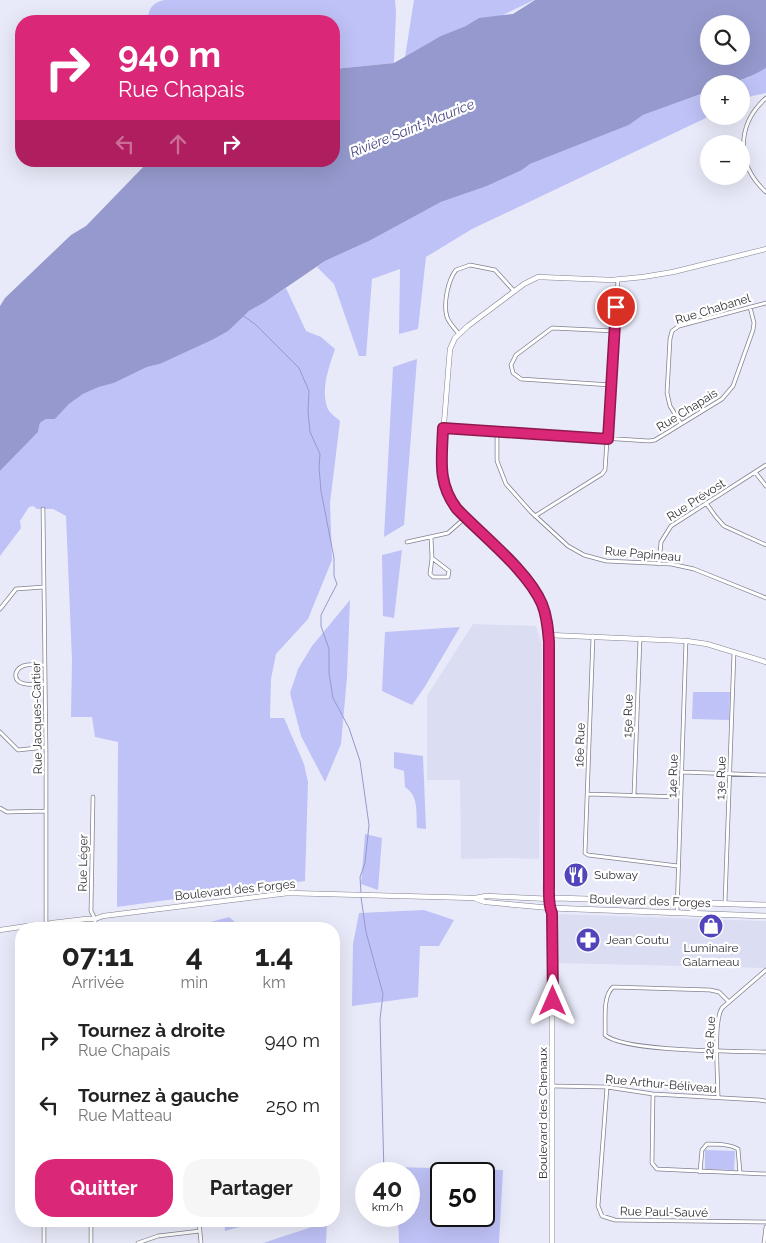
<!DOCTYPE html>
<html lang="fr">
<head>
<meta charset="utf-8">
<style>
  body { margin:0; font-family:Raleway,sans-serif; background:#f6f6f6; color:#222; height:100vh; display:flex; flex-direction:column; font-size:19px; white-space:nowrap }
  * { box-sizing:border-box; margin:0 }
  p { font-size:16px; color:#767676 }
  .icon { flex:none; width:28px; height:28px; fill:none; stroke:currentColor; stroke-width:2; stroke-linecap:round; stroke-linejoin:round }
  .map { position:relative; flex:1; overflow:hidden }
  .details { position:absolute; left:15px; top:922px; width:325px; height:305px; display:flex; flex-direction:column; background:#fff; border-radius:20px; box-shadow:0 5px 20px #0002 }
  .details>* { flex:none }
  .top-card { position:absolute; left:15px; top:15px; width:325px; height:152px; border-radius:20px; box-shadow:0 5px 20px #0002; background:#db2777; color:#fff; overflow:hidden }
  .buttons { position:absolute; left:700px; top:15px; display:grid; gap:10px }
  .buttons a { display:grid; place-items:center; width:50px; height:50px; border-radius:50%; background:#fff; box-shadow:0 5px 20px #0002; font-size:25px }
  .speed { position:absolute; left:355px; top:1162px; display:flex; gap:10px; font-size:25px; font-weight:700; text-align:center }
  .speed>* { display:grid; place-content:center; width:65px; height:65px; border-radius:50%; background:#fff; box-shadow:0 5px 20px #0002; line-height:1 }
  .speed small { font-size:12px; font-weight:400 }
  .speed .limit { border:2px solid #111; border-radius:8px; background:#fff; color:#111 }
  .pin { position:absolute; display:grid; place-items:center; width:42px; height:42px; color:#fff; margin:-21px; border:2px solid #fff; border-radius:50%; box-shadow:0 1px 5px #0007 }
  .me { position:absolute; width:55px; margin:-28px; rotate:0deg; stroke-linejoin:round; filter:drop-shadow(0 0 4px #0008) }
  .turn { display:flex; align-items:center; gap:18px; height:105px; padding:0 20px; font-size:22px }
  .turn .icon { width:65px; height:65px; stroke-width:2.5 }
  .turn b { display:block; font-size:35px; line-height:42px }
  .lanes { display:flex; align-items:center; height:48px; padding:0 20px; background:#0003; justify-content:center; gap:25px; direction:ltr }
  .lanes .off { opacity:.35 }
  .eta { display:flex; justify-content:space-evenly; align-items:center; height:85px; text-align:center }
  .eta b { font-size:30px; font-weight:700; line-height:35px }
  .cta { display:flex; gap:10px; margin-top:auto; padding:10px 20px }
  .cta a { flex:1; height:58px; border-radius:20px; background:#db2777; color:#fff; font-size:20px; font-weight:700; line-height:58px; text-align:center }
  .cta a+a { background:#f6f6f6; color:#222 }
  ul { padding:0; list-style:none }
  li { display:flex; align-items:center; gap:15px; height:65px; padding:0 20px }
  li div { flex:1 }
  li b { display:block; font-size:19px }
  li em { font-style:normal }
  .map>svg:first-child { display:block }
  .built { fill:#dbddf3 }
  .green { fill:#bfc2f6; fill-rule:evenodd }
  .water { fill:#9699cd; fill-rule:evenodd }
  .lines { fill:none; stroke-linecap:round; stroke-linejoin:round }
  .stream { stroke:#9699cd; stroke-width:1 }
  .minor-casing { stroke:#818290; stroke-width:4.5 }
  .tertiary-casing { stroke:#818290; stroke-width:5.5 }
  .secondary-casing { stroke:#818290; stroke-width:6 }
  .minor { stroke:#fff; stroke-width:3 }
  .tertiary { stroke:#fff; stroke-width:4.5 }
  .secondary { stroke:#fff; stroke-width:5 }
  .route-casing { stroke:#8e194d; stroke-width:12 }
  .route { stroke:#db2777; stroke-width:9 }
  .labels { text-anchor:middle; stroke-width:4.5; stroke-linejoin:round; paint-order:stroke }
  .street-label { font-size:12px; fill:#313137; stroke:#fff }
  .poi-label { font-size:12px; fill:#313137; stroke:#fff; text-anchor:start }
  .water-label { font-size:14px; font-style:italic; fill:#49488a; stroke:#fff }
</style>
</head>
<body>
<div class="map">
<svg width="766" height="1243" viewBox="0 0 766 1243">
  <rect width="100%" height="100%" fill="#e9eaf9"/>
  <path class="built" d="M473 624 536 626 542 644 539 859 506 858 461 859 460 780H427V696Z
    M555 914 766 921V968L557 963Z"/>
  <path class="green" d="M164 0H395L396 12 394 63 334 69V21H153L148 19C149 7 153 3 164 0Z
    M414 0H534L476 28 405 57Z
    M766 68V93L752 96 741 101V84H725L748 78Z
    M709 91 710 116 472 229 426 257 418 329 399 334 400 269 372 279 366 356H359L334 284 317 267 325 261 369 241 441 202 487 186 522 170 530 164 629 125 643 115Z
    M286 288 306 331 321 337 335 349C329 367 321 388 327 407 329 413 336 417 340 421L330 503 332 560 308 619 276 654 271 679 270 718H284L304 764 308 782 305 881 117 907 118 742 95 737 92 717H71L72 660 66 516 53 509H37L33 506 29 507 20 521 21 528 0 556V471L38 432 40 423 46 419H55L69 404 83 394 99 387 114 383 147 367 160 364 212 340 249 311 265 302Z
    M417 359 404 525 384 537 393 367Z
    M402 550 394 618 383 616 382 555Z
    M350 600 347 677 341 744 325 782 301 736 290 693 298 669 312 646Z
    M460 627 424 688 412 705 382 691 385 632Z
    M693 692H730L729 720 692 719Z
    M394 752 423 756 426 829 417 828C416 813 419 796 405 787L404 771 394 768Z
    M365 834 382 838 378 890 361 884Z
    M424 910 454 920 439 946H420L418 997 352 1006 353 944 359 913Z
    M229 917 244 929H163V926L173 922 196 926Z
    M705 1150 735 1151 734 1170 705 1169Z
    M396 1167 503 1170 499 1243H399L398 1216H409V1174H396ZM441 1174H484V1216H441Z
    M224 1221H261L225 1231Z
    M327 1222 326 1243H263Z"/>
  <path class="water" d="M535 0H766V68C746 80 732 84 709 84V91L643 115 629 125 530 164 522 170 487 186 441 202 369 241 325 261 265 302 249 311 228 331 212 340 160 364 147 367 114 383 99 387 83 394 69 404 55 419H46L40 423 38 432 0 471V306L5 298 71 235 86 226 149 161H334V69L394 63 441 36 466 26 479 18 513 14ZM709 24H741V56H709Z"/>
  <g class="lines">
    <path class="stream" d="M242 315 255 324 299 368 309 391 308 411 310 432 320 454 319 467 321 491 334 558V576L337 584 321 615V626L329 649V673L333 698 349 728 360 761 369 825 365 863 360 877 361 893
      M361 897 366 932 383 994 380 1019 384 1174"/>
    <defs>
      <path id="minor" d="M766 98C736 125 736 165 766 192
        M459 334C455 329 449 323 447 317 443 304 448 280 456 270L470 265 495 270 514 291
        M611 385 521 379 513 373 511 365 516 355 552 328 615 331
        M681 424 670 406 667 393 670 339 672 331 679 326 766 303
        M443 428 649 441 655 440 722 399 733 386 753 330 754 323 750 307
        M497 431V461L506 484 531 512 568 546 584 555 606 561 671 564 694 569 766 598
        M755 472 766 486
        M706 503 716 517 724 526 766 545
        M43 509 46 752V925
        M535 516 602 474 605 470 618 279
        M431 537 432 558 430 574 433 577H448L449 571 432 558
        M407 542 448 533 465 518
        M659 564 661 542 671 526 766 465
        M0 609 16 589 44 587
        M593 636 585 853 588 855 678 866
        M45 665C38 665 27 663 21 667 19 668 17 670 16 673 13 688 37 684 45 684
        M0 732 18 750 46 747
        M682 772 766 775
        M587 794 681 797
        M634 795 640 638
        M93 797 91 911 95 919V929
        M0 808 7 812 46 811
        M725 903 734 652
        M677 912 686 640
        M729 1002 719 992 710 990 613 987C602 997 606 1021 605 1035 624 1052 736 1051 766 1052
        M553 1086 607 1087 653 1094 759 1100 766 1101
        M607 1087 598 1206 602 1216 615 1220 766 1222
        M653 1094 652 1163 657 1169 766 1174
        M718 1097C718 1078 713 1022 722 1008L766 970
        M700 1172 702 1150 707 1144C718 1144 729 1144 738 1149L740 1173
        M44 1221V1243
        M91 1221V1243
        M199 1221 201 1243
        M138 1243 158 1236 200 1231
        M764 1243 766 1227"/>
      <path id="tertiary" d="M549 635 687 641 707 644 766 662
        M476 899 485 902 550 908
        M0 930 34 925 41 926 52 923 86 919H95L103 916 288 893 475 898 486 896 551 899 549 891V642C548 622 544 605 533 588 505 545 441 519 441 461L450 349 455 338 468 326 524 284 538 277 612 280 643 277 673 272 766 249"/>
      <path id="secondary" d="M550 908 766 916
        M552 1243V913L550 908 551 899 557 898 766 905"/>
    </defs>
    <use href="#minor" class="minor-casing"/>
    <use href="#tertiary" class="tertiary-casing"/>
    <use href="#secondary" class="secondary-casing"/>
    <use href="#minor" class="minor"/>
    <use href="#tertiary" class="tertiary"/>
    <use href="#secondary" class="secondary"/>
  </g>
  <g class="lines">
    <defs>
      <path id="route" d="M553 1001 552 913C548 905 549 893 549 883V642C548 629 547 616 542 604 528 571 483 536 457 509 437 483 442 459 443 428L608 439 616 307"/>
    </defs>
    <use href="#route" class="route-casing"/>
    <use href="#route" class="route"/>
  </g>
  <defs>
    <symbol id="restaurant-disc" viewBox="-11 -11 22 22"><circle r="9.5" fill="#5244bb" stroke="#fff"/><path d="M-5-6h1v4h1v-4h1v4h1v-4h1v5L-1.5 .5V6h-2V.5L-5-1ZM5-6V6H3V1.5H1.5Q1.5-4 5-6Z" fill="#fff"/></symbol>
    <symbol id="shop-disc" viewBox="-11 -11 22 22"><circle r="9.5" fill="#5244bb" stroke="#fff"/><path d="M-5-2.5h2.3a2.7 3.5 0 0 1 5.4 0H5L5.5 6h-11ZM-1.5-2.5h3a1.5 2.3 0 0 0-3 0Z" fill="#fff"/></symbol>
    <symbol id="pharmacy-disc" viewBox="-11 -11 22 22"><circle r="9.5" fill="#5244bb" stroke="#fff"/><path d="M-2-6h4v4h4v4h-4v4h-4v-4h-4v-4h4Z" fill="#fff"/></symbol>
  </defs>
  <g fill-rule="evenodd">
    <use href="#restaurant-disc" x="562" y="861" width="28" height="28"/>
    <use href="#shop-disc" x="697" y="912" width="28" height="28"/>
    <use href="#pharmacy-disc" x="574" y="926" width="28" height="28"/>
  </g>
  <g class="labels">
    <g class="street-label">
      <text transform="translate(713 309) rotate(-17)" y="4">Rue Chabanel</text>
      <text transform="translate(687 410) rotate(-32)" y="4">Rue Chapais</text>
      <text transform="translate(696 500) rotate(-33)" y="4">Rue Prévost</text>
      <text transform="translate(643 554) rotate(5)" y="4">Rue Papineau</text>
      <text transform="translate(628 716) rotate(-88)" y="4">15e Rue</text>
      <text transform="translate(37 718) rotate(-91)" y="4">Rue Jacques-Cartier</text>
      <text transform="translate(580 745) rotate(-88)" y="4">16e Rue</text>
      <text transform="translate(673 776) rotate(-88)" y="4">14e Rue</text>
      <text transform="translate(721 778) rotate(-88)" y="4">13e Rue</text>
      <text transform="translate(83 863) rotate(-89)" y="4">Rue Léger</text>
      <text transform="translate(235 890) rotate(-6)" y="4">Boulevard des Forges</text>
      <text transform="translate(650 901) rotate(2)" y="4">Boulevard des Forges</text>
      <text transform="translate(710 1038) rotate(-87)" y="4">12e Rue</text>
      <text transform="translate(661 1084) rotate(5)" y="4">Rue Arthur-Béliveau</text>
      <text transform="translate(543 1113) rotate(-90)" y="4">Boulevard des Chenaux</text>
      <text transform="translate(664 1212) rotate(1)" y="4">Rue Paul-Sauvé</text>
    </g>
    <g class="poi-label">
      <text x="594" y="879">Subway</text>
      <text x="606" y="944">Jean Coutu</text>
      <text x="711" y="952" text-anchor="middle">Luminaire<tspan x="711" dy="14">Galarneau</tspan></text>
    </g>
    <g class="water-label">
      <text transform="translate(412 128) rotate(-22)" y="5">Rivière Saint-Maurice</text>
    </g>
  </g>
</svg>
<div class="buttons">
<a><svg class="icon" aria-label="search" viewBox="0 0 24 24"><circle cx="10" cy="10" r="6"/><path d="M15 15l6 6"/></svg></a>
<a>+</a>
<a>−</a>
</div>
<div class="speed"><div>40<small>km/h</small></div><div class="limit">50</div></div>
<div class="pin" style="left:616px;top:307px;background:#d93025"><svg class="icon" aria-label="arrive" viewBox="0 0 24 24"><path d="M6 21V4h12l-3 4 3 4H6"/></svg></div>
<svg class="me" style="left:553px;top:1001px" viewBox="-20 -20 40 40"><path d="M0-17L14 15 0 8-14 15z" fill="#db2777" stroke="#fff" stroke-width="4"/></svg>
<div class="top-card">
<div class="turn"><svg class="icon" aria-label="right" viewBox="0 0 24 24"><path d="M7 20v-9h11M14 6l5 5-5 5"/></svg><div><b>940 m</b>Rue Chapais</div></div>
<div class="lanes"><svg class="icon off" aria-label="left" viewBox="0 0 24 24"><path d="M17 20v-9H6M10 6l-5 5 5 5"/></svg><svg class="icon off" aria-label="ahead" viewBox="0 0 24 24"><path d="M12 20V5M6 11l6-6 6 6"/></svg><svg class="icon" aria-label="right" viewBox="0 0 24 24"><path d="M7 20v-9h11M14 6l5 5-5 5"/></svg></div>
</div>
<section class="details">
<div class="eta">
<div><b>07:11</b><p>Arrivée</p></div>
<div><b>4</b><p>min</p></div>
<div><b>1.4</b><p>km</p></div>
</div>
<ul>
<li><svg class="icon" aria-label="right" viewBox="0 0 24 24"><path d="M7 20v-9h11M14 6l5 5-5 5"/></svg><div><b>Tournez à droite</b><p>Rue Chapais</p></div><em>940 m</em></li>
<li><svg class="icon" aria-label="left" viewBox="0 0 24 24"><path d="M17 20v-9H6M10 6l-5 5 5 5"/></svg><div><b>Tournez à gauche</b><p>Rue Matteau</p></div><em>250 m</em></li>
</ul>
<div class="cta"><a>Quitter</a><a>Partager</a></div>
</section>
</div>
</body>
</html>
